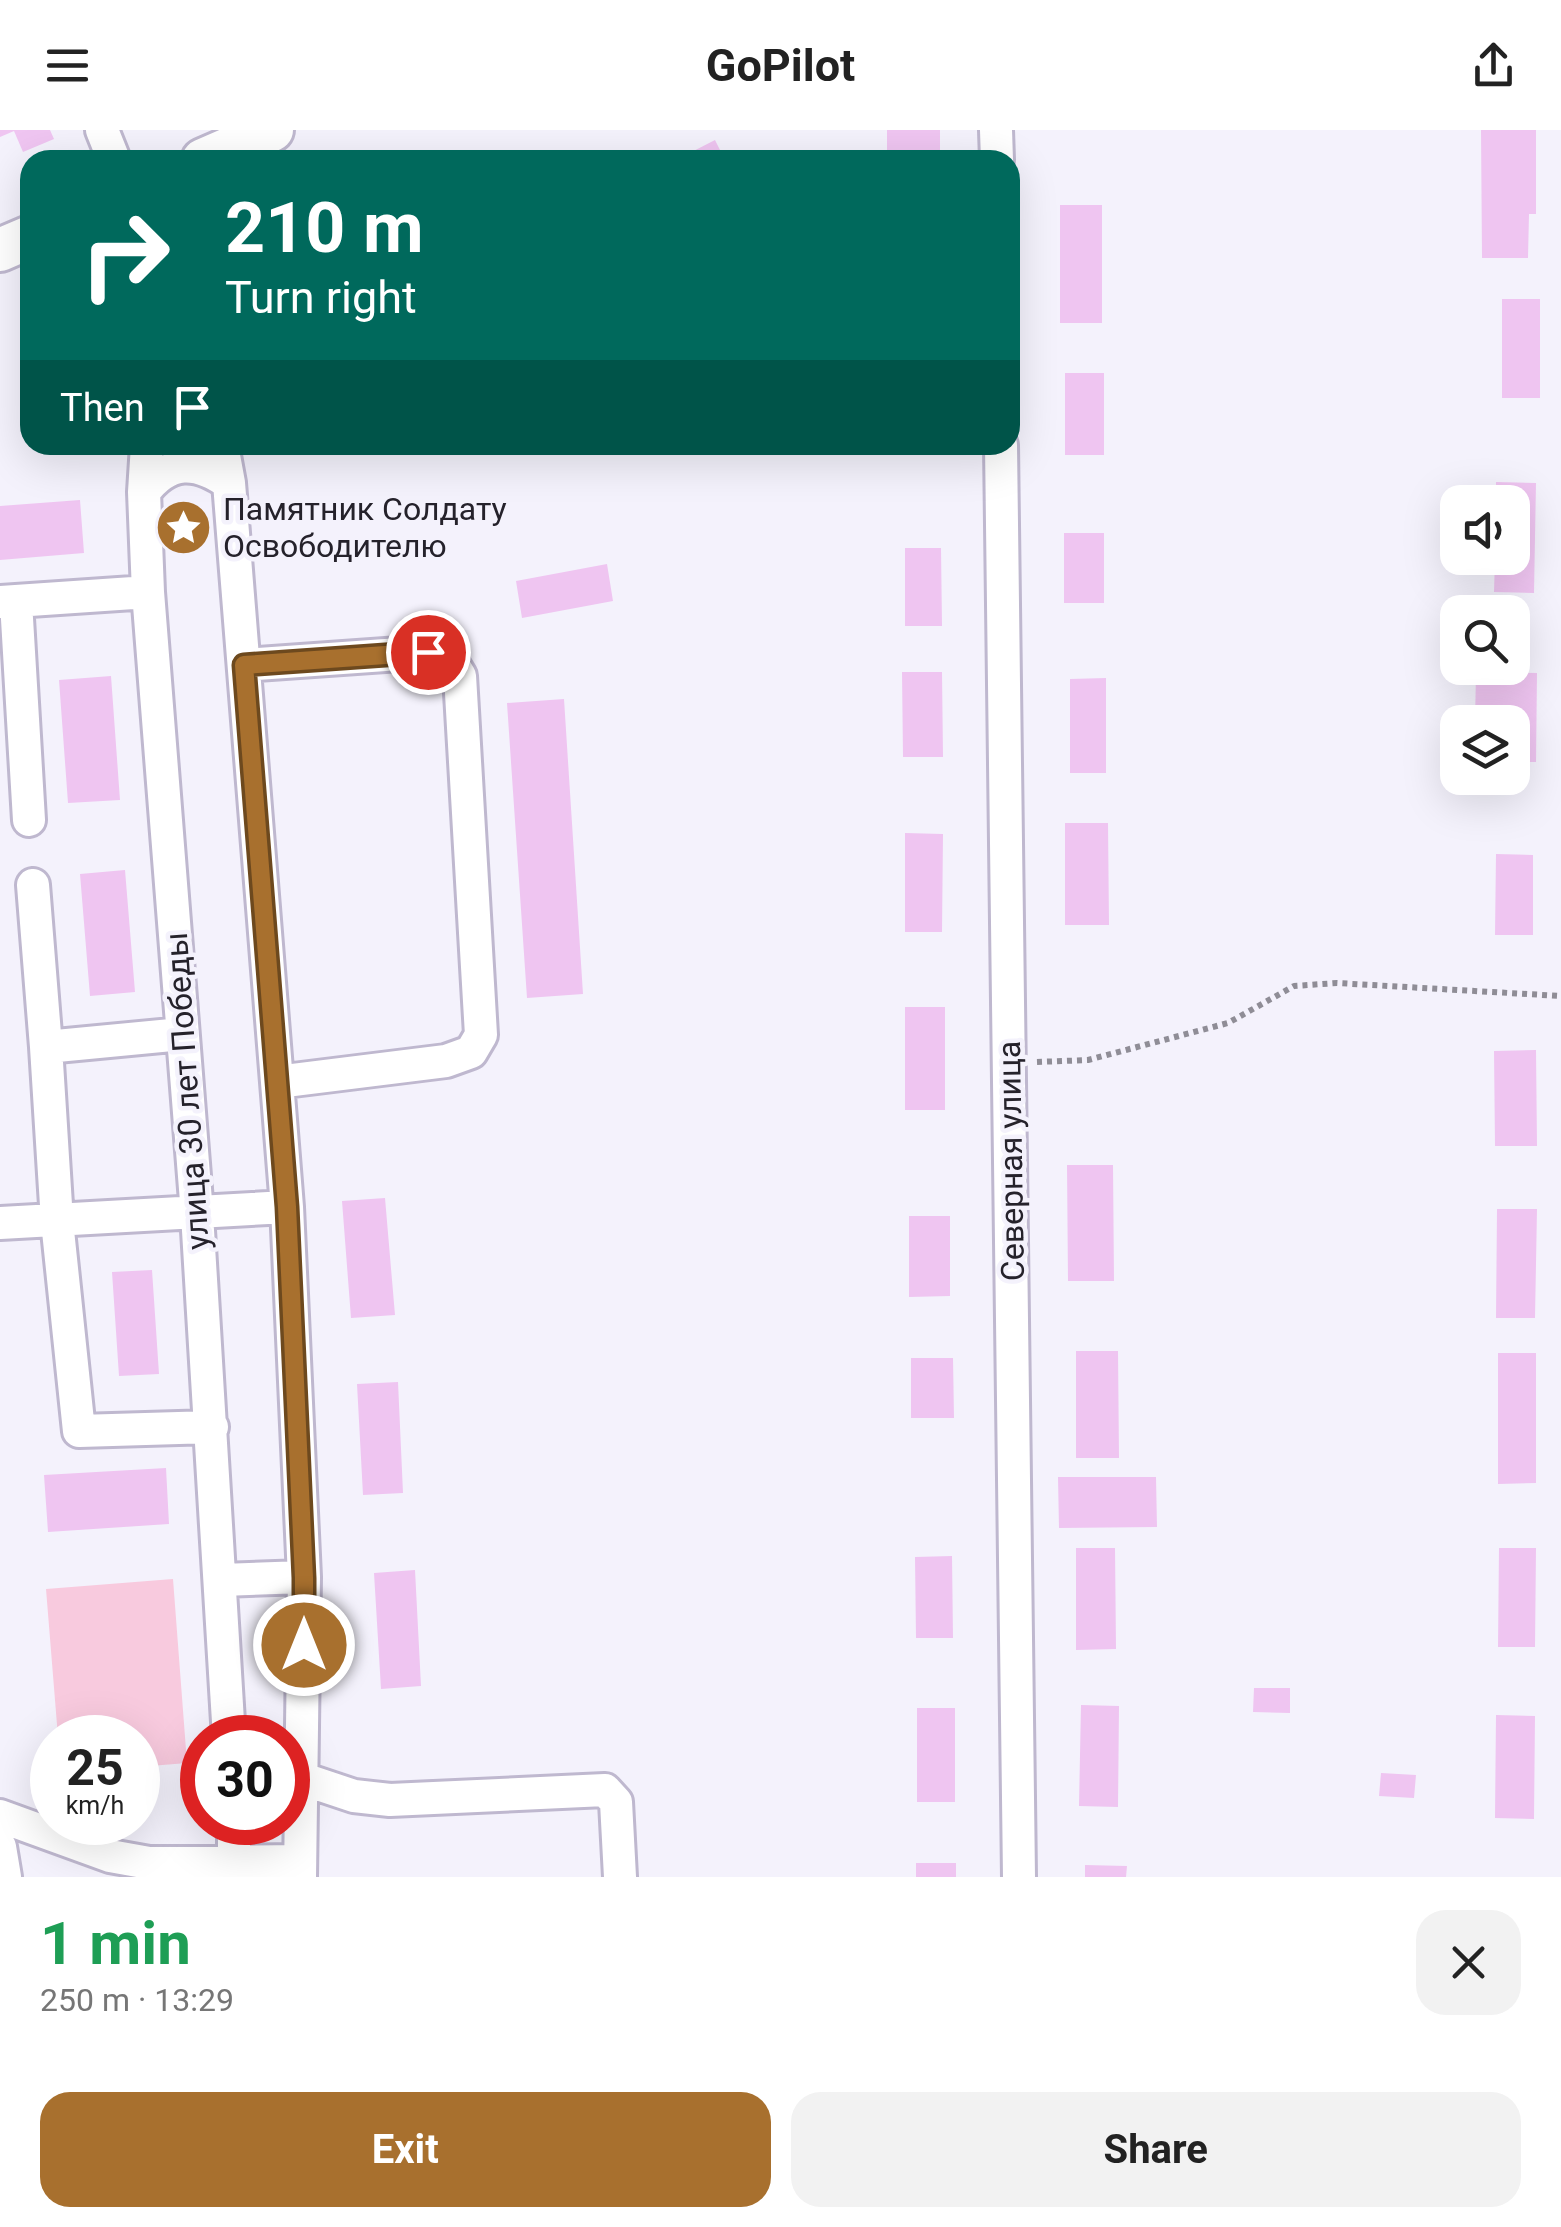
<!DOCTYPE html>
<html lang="en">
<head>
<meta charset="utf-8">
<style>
  body { margin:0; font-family:Roboto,sans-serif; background:#f2f2f2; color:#222; height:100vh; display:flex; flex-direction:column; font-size:38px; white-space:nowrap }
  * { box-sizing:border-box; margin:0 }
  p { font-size:32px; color:#767676 }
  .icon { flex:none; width:55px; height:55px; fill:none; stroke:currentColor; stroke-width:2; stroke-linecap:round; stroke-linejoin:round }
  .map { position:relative; height:1747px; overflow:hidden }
  .panel { display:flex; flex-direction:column; background:#fff; flex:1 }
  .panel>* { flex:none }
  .banner { position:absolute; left:20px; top:20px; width:1000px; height:305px; border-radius:30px; box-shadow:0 10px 40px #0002; background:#00695c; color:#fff; overflow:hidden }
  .tools { position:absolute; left:1440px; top:355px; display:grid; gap:20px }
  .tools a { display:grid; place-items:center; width:90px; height:90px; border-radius:20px; background:#fff; box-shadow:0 10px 40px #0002; font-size:50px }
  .speed { position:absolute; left:30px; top:1585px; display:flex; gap:20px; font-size:50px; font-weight:700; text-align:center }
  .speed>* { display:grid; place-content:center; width:130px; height:130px; border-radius:50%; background:#fff; box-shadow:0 10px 40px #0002; line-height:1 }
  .speed small { font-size:25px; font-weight:400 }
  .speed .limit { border:15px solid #d22; background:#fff; color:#111 }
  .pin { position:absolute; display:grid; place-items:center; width:85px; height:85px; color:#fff; margin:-42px; border:5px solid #fff; border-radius:50%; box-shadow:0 2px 10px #0007 }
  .me { position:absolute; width:110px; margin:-55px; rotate:0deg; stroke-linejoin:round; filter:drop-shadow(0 0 8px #0008) }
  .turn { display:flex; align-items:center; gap:35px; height:210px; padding:0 40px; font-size:45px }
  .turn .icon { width:130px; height:130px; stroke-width:2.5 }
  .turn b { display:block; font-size:70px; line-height:85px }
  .then { display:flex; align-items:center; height:95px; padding:0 40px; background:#0003; gap:20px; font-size:38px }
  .round { display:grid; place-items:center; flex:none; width:105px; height:105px; border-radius:30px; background:#f2f2f2 }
  .head { display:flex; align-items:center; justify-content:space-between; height:170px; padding:0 40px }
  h1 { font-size:60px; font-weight:700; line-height:75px; color:#1e9e55 }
  .button { display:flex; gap:20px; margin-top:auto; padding:20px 40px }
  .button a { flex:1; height:115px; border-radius:30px; background:#a8702e; color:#fff; font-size:40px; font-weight:700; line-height:115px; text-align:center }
  .button a+a { background:#f2f2f2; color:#222 }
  header { display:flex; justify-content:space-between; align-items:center; height:130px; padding:0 40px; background:#fff; font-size:45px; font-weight:700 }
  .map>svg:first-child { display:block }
  .green { fill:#f8cade }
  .building { fill:#efc5f1 }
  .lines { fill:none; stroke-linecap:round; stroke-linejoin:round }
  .minor-casing { stroke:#bfb8cf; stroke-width:38 }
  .major-casing { stroke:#bfb8cf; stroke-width:48 }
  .path { stroke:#8f8d96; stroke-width:6; stroke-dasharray:5 5; stroke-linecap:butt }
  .minor { stroke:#fff; stroke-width:32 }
  .major { stroke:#fff; stroke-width:42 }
  .route-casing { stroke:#6d491e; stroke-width:25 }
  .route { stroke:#a8702e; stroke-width:18 }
  .labels { text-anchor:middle; stroke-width:9; stroke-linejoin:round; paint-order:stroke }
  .poi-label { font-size:32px; fill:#25222b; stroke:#f4f2fc; text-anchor:start }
  .street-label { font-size:32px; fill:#25222b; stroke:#f4f2fc }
</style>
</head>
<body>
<header><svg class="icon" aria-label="menu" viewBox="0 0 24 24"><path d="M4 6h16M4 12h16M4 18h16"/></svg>GoPilot<svg class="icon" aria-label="share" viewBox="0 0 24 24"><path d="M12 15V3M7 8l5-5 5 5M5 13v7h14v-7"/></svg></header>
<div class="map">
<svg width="1561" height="1747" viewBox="0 0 1561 1747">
  <rect width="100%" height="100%" fill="#f4f2fc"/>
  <path class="green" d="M173 1449 187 1633 138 1637V1608L58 1607 46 1459Z"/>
  <path class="building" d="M0 0H50L54 9 23 22 14 1 0 7Z
    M887 0H940V30H887Z
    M1481 0H1536V84H1529L1528 128H1482Z
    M715 10 725 30H676Z
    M1060 75H1102V193H1060Z
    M1502 169H1540V268H1502Z
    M1065 243H1104V325H1065Z
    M899 315H938V323H899Z
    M1496 352 1536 353 1534 463 1494 462 1495 428H1512V372H1496Z
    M80 370 84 423 0 430V376Z
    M1064 403H1104V473H1064Z
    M905 418H941L942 496H905Z
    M607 434 613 471 522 488 516 451Z
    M902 542H942L943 627H903Z
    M1476 542 1537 543 1536 632H1512V592H1475Z
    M111 546 120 670 68 673 59 550Z
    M1106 548V643H1070V549Z
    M564 569 583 864 527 868 507 573Z
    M1065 693H1108L1109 795H1065Z
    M905 703 943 704 942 802H905Z
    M1496 724 1533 725V805H1495Z
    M125 740 135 862 90 866 80 744Z
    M905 877H945V980H905Z
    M1536 920 1537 1016H1495L1494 921Z
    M1067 1035H1113L1114 1151H1068Z
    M385 1068 395 1185 351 1188 342 1071Z
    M1497 1079H1537L1535 1188H1496Z
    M909 1086H950V1166L909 1167Z
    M152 1140 159 1244 119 1246 112 1142Z
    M1076 1221H1118L1119 1328H1076Z
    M1498 1223H1536V1353L1498 1354Z
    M911 1228H953L954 1288H911Z
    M398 1252 403 1363 363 1365 357 1254Z
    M166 1338 169 1394 48 1402 44 1345Z
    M1058 1347H1156L1157 1397 1059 1398Z
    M1076 1418H1115L1116 1519 1076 1520Z
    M1499 1418H1536L1535 1517H1498Z
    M952 1426 953 1508H916L915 1427Z
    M415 1440 421 1556 381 1559 374 1443Z
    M1254 1558H1290V1583L1253 1582Z
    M1081 1575 1119 1576 1118 1677 1079 1676Z
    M917 1578H955V1672H917Z
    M1496 1585 1535 1586 1534 1689 1495 1688Z
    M1381 1643 1416 1645 1414 1668 1379 1666Z
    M916 1733H956V1747H916Z
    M1085 1735 1127 1736 1126 1747H1085Z"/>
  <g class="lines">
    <defs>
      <path id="minor" d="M102 0 114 30
        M996 0 997 30
        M147 315 144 362 148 462 197 1084 229 1608
        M222 315 229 353 287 1077 304 1447 300 1747
        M1001 315 1019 1747
        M144 362C169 329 196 330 229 353
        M0 472 148 462
        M16 472 29 690
        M244 535 428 522 449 528 460 546 481 905 471 922 446 931 277 952
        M33 755 46 917 182 904
        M46 917 57 1091 79 1301 212 1297
        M0 1093 287 1077
        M222 1450 304 1447
        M303 1649 354 1666 390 1670 605 1660 616 1672 620 1747
        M0 1686 110 1726 149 1733 300 1731
        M234 1692V1747
        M0 1717 5 1747"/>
      <path id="major" d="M203 30 272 0
        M0 120 30 107"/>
    </defs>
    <use href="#minor" class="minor-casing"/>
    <use href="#major" class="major-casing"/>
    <path class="path" d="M1037 932 1088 930 1228 893 1294 856 1337 853 1561 866"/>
    <use href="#minor" class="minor"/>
    <use href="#major" class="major"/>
  </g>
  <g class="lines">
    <defs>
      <path id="route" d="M304 1515V1448L287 1077 244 535 428 522"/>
    </defs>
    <use href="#route" class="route-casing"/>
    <use href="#route" class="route"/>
  </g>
  <defs>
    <symbol id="sight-disc" viewBox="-11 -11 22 22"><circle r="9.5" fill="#a8702e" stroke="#f4f2fc"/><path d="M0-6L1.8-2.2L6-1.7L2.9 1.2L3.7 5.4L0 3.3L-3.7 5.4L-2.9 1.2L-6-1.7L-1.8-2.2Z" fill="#fff"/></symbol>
  </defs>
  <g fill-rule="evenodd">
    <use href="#sight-disc" x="152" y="366" width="63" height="63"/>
  </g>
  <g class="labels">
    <g class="poi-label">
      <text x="223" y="390">Памятник Солдату<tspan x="223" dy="37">Освободителю</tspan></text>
    </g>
    <g class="street-label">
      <text transform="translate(187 961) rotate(-94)" y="11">улица 30 лет Победы</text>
      <text transform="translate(1011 1031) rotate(-91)" y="11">Северная улица</text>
    </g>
  </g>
</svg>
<div class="tools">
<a><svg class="icon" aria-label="sound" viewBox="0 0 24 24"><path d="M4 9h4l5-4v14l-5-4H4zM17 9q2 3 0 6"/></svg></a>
<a><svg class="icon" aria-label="search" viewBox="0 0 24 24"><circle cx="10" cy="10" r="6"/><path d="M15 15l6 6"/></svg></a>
<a><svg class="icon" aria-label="layers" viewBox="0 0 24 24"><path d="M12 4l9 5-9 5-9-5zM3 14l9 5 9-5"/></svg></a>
</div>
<div class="speed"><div>25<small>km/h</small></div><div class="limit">30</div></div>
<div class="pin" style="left:428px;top:522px;background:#d93025"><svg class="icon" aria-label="arrive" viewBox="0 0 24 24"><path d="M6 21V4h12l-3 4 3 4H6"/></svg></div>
<svg class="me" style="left:304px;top:1515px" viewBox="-20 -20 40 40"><circle r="17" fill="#a8702e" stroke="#fff" stroke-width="3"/><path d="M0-11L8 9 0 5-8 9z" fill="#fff"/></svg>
<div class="banner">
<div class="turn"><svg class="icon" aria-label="right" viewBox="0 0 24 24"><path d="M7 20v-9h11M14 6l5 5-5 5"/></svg><div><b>210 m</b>Turn right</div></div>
<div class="then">Then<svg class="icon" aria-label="arrive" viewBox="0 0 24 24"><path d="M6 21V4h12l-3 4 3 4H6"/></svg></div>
</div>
</div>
<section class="panel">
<div class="head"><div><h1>1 min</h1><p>250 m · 13:29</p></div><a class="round"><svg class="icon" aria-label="close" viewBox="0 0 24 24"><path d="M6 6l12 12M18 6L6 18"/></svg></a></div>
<div class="button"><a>Exit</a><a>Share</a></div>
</section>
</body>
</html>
